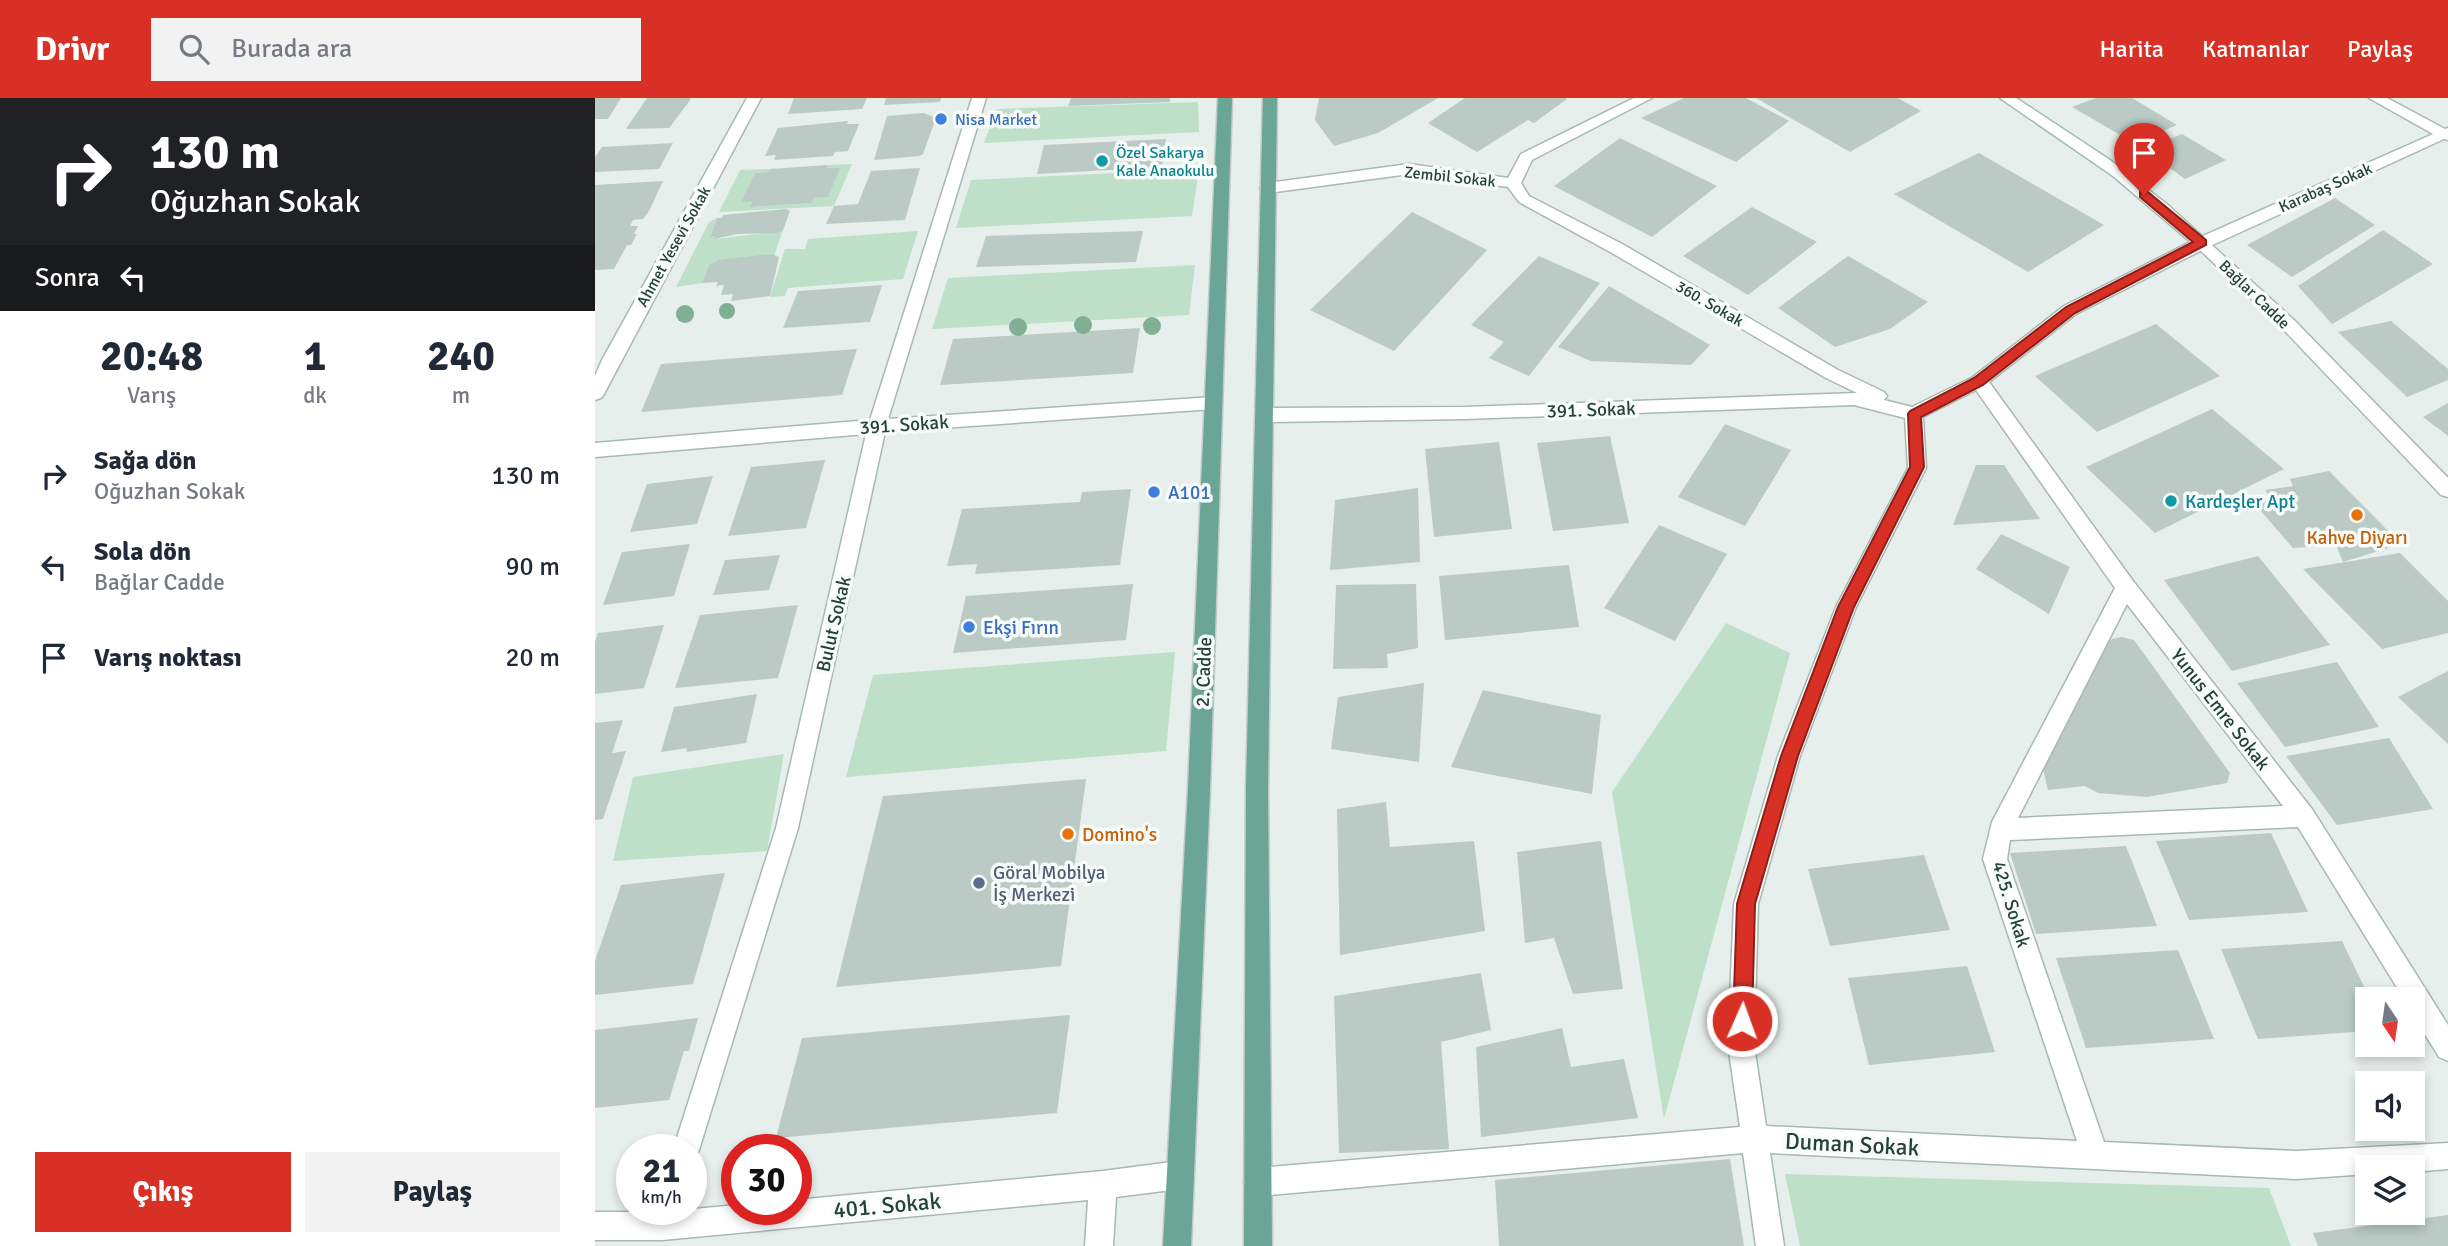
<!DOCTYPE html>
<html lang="tr">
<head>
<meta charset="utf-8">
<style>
  body { margin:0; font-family:Signika,sans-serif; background:#f2f2f3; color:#1f2937; height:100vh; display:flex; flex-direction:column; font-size:26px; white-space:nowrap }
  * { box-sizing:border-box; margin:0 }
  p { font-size:23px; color:#747a83 }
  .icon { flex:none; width:38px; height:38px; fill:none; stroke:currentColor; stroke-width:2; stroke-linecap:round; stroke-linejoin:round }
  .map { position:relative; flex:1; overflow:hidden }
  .side { display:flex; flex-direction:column; background:#fff; width:595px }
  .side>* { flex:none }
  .banner { background:#202124; color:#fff; overflow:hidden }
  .needle { width:46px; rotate:167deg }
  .fabs { position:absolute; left:1760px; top:889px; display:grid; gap:14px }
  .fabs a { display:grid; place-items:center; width:70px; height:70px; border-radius:0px; background:#fff; box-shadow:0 4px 10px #0003; font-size:35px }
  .speed { position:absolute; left:21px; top:1036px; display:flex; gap:14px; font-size:35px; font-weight:700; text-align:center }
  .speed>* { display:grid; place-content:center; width:91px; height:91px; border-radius:50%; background:#fff; box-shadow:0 4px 10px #0003; line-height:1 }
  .speed small { font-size:18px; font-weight:400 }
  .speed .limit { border:10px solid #d22; background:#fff; color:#111 }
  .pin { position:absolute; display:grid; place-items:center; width:60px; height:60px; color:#fff; margin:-72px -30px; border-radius:50% 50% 50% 0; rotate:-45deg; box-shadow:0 0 7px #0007 }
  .pin .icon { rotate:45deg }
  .me { position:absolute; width:77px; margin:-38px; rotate:2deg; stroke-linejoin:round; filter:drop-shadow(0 0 5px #0008) }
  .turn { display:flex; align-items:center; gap:24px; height:147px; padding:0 35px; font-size:32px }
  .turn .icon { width:91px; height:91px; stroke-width:2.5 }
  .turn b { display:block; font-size:49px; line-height:60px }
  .then { display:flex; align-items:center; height:66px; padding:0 35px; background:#0003; gap:14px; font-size:26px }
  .eta { display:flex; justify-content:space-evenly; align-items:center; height:119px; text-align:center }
  .eta b { font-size:42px; font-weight:700; line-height:49px }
  .cta { display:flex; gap:14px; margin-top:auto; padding:14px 35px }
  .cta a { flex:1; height:80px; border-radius:0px; background:#d93025; color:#fff; font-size:28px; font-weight:700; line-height:80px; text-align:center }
  .cta a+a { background:#f2f2f3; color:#1f2937 }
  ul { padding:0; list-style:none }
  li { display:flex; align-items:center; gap:21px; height:91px; padding:0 35px }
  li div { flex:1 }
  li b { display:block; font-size:26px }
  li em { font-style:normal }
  header { display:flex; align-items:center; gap:42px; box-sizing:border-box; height:98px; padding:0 35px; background:#d93025; color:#fff }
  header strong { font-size:33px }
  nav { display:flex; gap:38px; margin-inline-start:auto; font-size:24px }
  .search { width:490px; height:63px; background:#f2f2f3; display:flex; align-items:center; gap:18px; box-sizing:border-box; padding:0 24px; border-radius:0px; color:#747a83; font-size:26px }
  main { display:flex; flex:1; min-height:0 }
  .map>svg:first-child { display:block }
  .green { fill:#bfe0c8 }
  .building { fill:#bbcac4 }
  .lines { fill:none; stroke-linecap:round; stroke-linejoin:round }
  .street-casing { stroke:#a8b8b2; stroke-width:3 }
  .secondary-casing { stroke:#a4bbb3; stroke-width:3 }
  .primary-casing { stroke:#c2cac8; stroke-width:3 }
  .street { fill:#fff; fill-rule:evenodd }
  .secondary { fill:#fff; fill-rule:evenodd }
  .primary { fill:#6aa596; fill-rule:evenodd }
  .tree { fill:#80af93 }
  .route { fill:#d93025; stroke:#8d1f18; stroke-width:2 }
  .shop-dot { fill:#3f7fe0; stroke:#f7fbf9; stroke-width:2.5 }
  .culture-dot { fill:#0f9aa8; stroke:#f7fbf9; stroke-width:2.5 }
  .food-dot { fill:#e8710a; stroke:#f7fbf9; stroke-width:2.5 }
  .service-dot { fill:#5c6f8a; stroke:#f7fbf9; stroke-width:2.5 }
  .labels { text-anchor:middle; stroke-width:7; stroke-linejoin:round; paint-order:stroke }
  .far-shop-label { font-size:16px; fill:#366cbe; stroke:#f7fbf9; text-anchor:start }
  .far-culture-label { font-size:16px; fill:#0d838f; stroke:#f7fbf9; text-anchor:start }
  .far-street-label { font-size:16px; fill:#24423a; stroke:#f7fbf9 }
  .street-label { font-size:19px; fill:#24423a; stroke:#f7fbf9 }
  .shop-label { font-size:19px; fill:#366cbe; stroke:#f7fbf9; text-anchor:start }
  .culture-label { font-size:19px; fill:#0d838f; stroke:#f7fbf9; text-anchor:start }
  .food-label { font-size:19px; fill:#c56008; stroke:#f7fbf9 }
  .service-label { font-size:19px; fill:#4e5e75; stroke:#f7fbf9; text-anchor:start }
  .near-street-label { font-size:23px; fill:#24423a; stroke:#f7fbf9 }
</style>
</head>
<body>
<header>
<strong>Drivr</strong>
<div class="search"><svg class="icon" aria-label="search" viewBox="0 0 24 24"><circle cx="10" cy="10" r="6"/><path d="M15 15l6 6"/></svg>Burada ara</div>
<nav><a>Harita</a><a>Katmanlar</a><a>Paylaş</a></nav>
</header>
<main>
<section class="side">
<div class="banner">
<div class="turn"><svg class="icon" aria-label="right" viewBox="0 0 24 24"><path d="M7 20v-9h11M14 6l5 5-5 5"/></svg><div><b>130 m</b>Oğuzhan Sokak</div></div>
<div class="then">Sonra<svg class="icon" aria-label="left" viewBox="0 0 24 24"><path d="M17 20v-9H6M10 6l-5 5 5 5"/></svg></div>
</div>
<div class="eta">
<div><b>20:48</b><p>Varış</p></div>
<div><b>1</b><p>dk</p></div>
<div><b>240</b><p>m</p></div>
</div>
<ul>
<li><svg class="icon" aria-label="right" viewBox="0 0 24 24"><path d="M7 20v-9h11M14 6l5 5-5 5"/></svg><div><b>Sağa dön</b><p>Oğuzhan Sokak</p></div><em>130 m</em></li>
<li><svg class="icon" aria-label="left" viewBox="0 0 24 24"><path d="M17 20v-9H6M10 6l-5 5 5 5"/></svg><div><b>Sola dön</b><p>Bağlar Cadde</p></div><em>90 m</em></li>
<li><svg class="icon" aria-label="arrive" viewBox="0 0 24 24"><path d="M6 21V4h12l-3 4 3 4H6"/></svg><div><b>Varış noktası</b></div><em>20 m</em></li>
</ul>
<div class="cta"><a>Çıkış</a><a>Paylaş</a></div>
</section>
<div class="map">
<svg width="1853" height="1148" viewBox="0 0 1853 1148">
  <rect width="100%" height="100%" fill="#e6efeb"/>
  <path class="green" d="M603 4 604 34 389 45 402 11Z
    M257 66 239 108 124 114 145 72 175 71 173 74 160 75 147 104H157L156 109 217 105 219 100 233 99 244 70H232L233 67Z
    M604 71 597 118 361 130 376 82Z
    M122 120 115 138H120V141C145 138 165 136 188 132L179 158 123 162 114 167 107 185 81 189 114 124Z
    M323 133 308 181 193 190 190 198 175 199 190 151H210L213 141Z
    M600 167 594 217 337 231 353 180Z
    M1131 525 1195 555 1069 1021 1017 694Z
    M580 554 571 653 251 679 278 577Z
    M189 656 172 753 18 763 38 679Z
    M1190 1076 1674 1090 1696 1148H1205Z"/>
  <path class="building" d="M0 0H26L13 21H0Z
    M52 0H94L96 1 74 30 31 31Z
    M199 0H272L267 11 193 16Z
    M291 0H346L345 4 289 7Z
    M476 0H575V4L473 8Z
    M724 0H843L783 35 739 48 720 22Z
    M870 0H970L972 1 939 25 933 22 882 54 833 25Z
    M1089 0H1151L1194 23 1141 64 1046 20Z
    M1161 0H1303L1326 13 1255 54Z
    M1501 0H1537L1582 27 1539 45 1477 9Z
    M329 15 341 20 328 56 324 58 279 62 292 18Z
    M253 23 252 26H264L253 53 240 54 238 58 179 62 181 57 170 58 183 30Z
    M1587 36 1631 62 1590 81 1548 51Z
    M1025 40 1122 88 1057 139 959 88Z
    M571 41 567 69 442 76 449 47Z
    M78 45 64 71 0 74V59L7 49Z
    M1384 55 1509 127 1433 174 1299 96Z
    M233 67 232 70H245L233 99 219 100 217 105 155 109 157 104H146L160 75 173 74 175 71Z
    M325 70 310 122 231 126 239 108 263 106 276 73Z
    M68 83 54 113 48 121 38 122 35 128H43L39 136H42L36 147H32L19 171 0 172V87Z
    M1740 100 1780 127 1697 179 1652 147Z
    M1157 109 1222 144 1153 197 1088 158Z
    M191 111 195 113 188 132 182 135 142 136 119 141 120 138 115 139 122 120H127L128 117Z
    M817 114 892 152 799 253 715 212Z
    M1788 132 1838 166 1737 226 1703 188Z
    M548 133 541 164 381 169 391 138Z
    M176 156 184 159 175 198 136 203 138 196 126 197 129 187 121 188 123 184 107 185 114 167 123 162Z
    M944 158 1005 185 934 278 894 260 909 244 876 227Z
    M1253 158 1333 204 1295 231 1240 249 1183 210Z
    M287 187 275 224 188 230 203 193Z
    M1014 188 1115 247 1096 267 996 263 963 249Z
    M1796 223 1853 271V282L1812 299 1743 234Z
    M1561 226 1625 278 1502 334 1440 278Z
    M545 230 538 275 345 287 358 241Z
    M262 251 247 297 46 314 66 266Z
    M1853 305V338L1828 319Z
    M1617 311 1689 371 1560 435 1491 369Z
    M1130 326 1196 352 1150 428 1083 399Z
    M1015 338 1034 425 958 433 942 345Z
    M904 344 917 431 839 439 830 351Z
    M230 362 211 430 133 438 156 369Z
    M1381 367H1409L1445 421 1358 427Z
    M1734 373 1806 446 1748 464 1741 447 1698 450 1658 404 1676 401 1670 392 1698 388 1695 381Z
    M118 378 102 426 35 434 52 386Z
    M823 390 825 464 735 472 740 402Z
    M536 391 525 467 380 476 382 466 352 468 367 411 485 404 487 394Z
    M1064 427 1132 456 1080 543 1009 510Z
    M1406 436 1475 469 1454 516 1381 471Z
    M95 446 79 498 8 507 27 454Z
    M1805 455 1853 503V535L1787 551 1708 471Z
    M185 457 174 492 118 497 130 462Z
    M1663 458 1735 547 1637 573 1569 482Z
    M974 467 984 529 850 542 844 478Z
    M538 486 531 542 358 555 371 498Z
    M821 486 823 550 792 556 793 570 738 571 741 487Z
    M203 507 183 580 80 590 105 517Z
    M69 527 49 590 0 596V544L3 535Z
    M1527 539 1539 542 1635 675 1632 685 1552 699 1503 695 1490 688 1453 692 1447 667 1500 559 1517 541Z
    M1742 564 1784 629 1690 649 1642 585Z
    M1853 573V646L1803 599Z
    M829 585 824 664 736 651 743 599Z
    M888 592 1006 617 997 696 856 669Z
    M162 596 151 645 91 654 92 650 66 654 79 609Z
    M28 622 17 655 31 653 8 721 0 722V625Z
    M1794 640 1838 711 1742 727 1691 658Z
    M491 681 466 868 241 889 288 698Z
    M791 704 795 749 879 743 890 833 745 857 742 711Z
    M1676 735 1713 814 1594 822 1561 743Z
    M1006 743 1028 891 978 896 959 840 930 845 922 754Z
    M1531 748 1562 828 1441 836 1415 755Z
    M1329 757 1355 832 1235 848 1213 771Z
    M130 775 98 886 0 897V863L26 787Z
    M1747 843 1775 901H1773V933L1663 941 1626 851Z
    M1583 852 1619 941 1491 950 1461 860Z
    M1372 868 1400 954 1274 967 1253 880Z
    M886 875 896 932 846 944 854 1051 744 1055 739 898Z
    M475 917 462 1015 181 1040 207 940Z
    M103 920 94 953H89L74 1002 0 1010V932Z
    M967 930 976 969 1029 961 1043 1020 886 1039 881 949Z
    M1135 1061 1149 1148H904L900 1082Z
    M1853 1117V1148H1723L1718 1135Z"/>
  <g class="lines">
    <defs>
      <path id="street" d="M152 0H166L9 296 6 300 0 302V278L7 262Z
        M377 0H391L293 321 618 299 624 300 627 305 624 310 618 311 290 334 203 730 104 1052 100 1061 96 1063V1052H78L181 730 271 336 0 359V345L275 322Z
        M1039 0H1057L937 62 926 85 934 98 1029 147 1243 272 1289 294 1292 298 1289 302 1317 309 1378 279 1469 208 1601 141 1838 36 1774 0H1792L1850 31 1853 30V42L1849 41 1613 149 1481 216 1394 284 1538 483 1717 711 1853 927V963L1844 959 1818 917V901H1809L1703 729 1415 742 1412 761 1509 1044 1701 1053 1853 1045V1071L1818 1074V1069H1773V1076L1701 1081 1175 1055 1189 1148H1161L1148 1055 663 1098 653 1094 649 1084 653 1074 663 1070 1145 1029 1133 947 1139 806 1183 658 1241 509 1313 370 1310 320 1259 307 870 321 671 324 665 322 662 317 665 312 671 310 870 309 1262 295 1231 280 1017 155 924 104 913 89 814 76 673 95 665 90 673 85 814 66 913 80 926 56ZM1381 292 1520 490 1397 724 1388 761 1482 1043 1171 1028 1159 947 1163 806 1205 658 1261 509 1331 370 1328 319ZM1532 506 1688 708 1423 720Z
        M584 1063 594 1067 598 1077 594 1087 584 1091 521 1099 518 1148H490L493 1102 67 1142H0V1114H67L142 1107V1111H201V1102L508 1073Z"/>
      <path id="secondary" d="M1405 0H1421L1515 62 1573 107 1700 223 1853 380V399L1846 397 1688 231 1605 152 1518 78Z"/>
      <path id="primary" d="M623 0H637L615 691 596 1148H568L593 691Z
        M668 0H682L673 691 677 1148H649L651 691Z"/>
    </defs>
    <use href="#street" class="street-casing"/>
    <use href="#secondary" class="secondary-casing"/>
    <use href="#primary" class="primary-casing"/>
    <use href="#street" class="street"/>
    <use href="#secondary" class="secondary"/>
    <use href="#primary" class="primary"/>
  </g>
  <g class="tree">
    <circle cx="132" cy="213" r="8"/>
    <circle cx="90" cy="216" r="9"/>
    <circle cx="488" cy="227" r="9"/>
    <circle cx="557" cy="228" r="9"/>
    <circle cx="423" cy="229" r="9"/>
  </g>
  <path class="route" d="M1545 94H1553L1611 142V147L1480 215 1388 287 1326 319 1329 369 1259 509 1203 658 1167 782 1160 806 1157 923 1154 930 1147 933 1141 930 1138 923 1142 806 1149 782 1186 658 1243 509 1315 369 1313 316 1315 313 1379 280 1471 209 1598 144 1545 99Z"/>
  <g class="shop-dot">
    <circle cx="346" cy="21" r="7"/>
    <circle cx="559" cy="394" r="7"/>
    <circle cx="374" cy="529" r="7"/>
  </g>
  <g class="culture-dot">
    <circle cx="507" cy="63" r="7"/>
    <circle cx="1576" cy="403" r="7"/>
  </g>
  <g class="food-dot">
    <circle cx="1762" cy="417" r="7"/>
    <circle cx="473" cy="736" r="7"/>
  </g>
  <circle class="service-dot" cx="384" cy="785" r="7"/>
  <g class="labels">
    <g class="far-shop-label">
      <text x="360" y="27">Nisa Market</text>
    </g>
    <g class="far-culture-label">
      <text x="521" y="60">Özel Sakarya<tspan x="521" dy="18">Kale Anaokulu</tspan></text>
    </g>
    <g class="far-street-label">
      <text transform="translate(855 78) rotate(6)" y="6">Zembil Sokak</text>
      <text transform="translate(1730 89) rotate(-24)" y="6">Karabaş Sokak</text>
      <text transform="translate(78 148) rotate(-61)" y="6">Ahmet Yesevi Sokak</text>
      <text transform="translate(1660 196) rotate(44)" y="6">Bağlar Cadde</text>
      <text transform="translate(1115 205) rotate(30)" y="6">360. Sokak</text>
    </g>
    <g class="street-label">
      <text transform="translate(996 311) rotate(-2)" y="7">391. Sokak</text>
      <text transform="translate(309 326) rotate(-4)" y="7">391. Sokak</text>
      <text transform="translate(238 526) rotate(-77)" y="7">Bulut Sokak</text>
      <text transform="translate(608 574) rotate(-88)" y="7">2. Cadde</text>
      <text transform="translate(1626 611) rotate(52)" y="7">Yunus Emre Sokak</text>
      <text transform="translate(1417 806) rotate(73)" y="7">425. Sokak</text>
    </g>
    <g class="shop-label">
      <text x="573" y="401">A101</text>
      <text x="388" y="536">Ekşi Fırın</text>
    </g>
    <g class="culture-label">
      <text x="1590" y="410">Kardeşler Apt</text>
    </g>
    <g class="food-label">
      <text x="1762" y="446">Kahve Diyarı</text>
      <text x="487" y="743" text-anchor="start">Domino's</text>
    </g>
    <g class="service-label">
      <text x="398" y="781">Göral Mobilya<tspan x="398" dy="22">İş Merkezi</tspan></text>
    </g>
    <g class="near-street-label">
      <text transform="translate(1257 1046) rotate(3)" y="8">Duman Sokak</text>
      <text transform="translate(292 1107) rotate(-5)" y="8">401. Sokak</text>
    </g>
  </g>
</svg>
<div class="fabs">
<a><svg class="needle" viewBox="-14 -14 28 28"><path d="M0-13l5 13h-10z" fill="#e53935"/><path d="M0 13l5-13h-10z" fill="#747a83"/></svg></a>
<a><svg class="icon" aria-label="sound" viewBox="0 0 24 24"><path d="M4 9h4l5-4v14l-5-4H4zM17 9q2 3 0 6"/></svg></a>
<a><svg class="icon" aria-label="layers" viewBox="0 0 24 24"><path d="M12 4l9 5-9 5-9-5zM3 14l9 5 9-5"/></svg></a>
</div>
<div class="speed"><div>21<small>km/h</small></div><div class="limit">30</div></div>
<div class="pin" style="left:1549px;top:97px;background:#d93025"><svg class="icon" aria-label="arrive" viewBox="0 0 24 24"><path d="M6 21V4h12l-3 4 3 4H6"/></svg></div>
<svg class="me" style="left:1147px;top:923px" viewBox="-20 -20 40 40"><circle r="17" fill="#d93025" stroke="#fff" stroke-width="3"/><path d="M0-11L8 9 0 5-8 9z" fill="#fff"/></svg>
</div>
</main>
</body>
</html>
